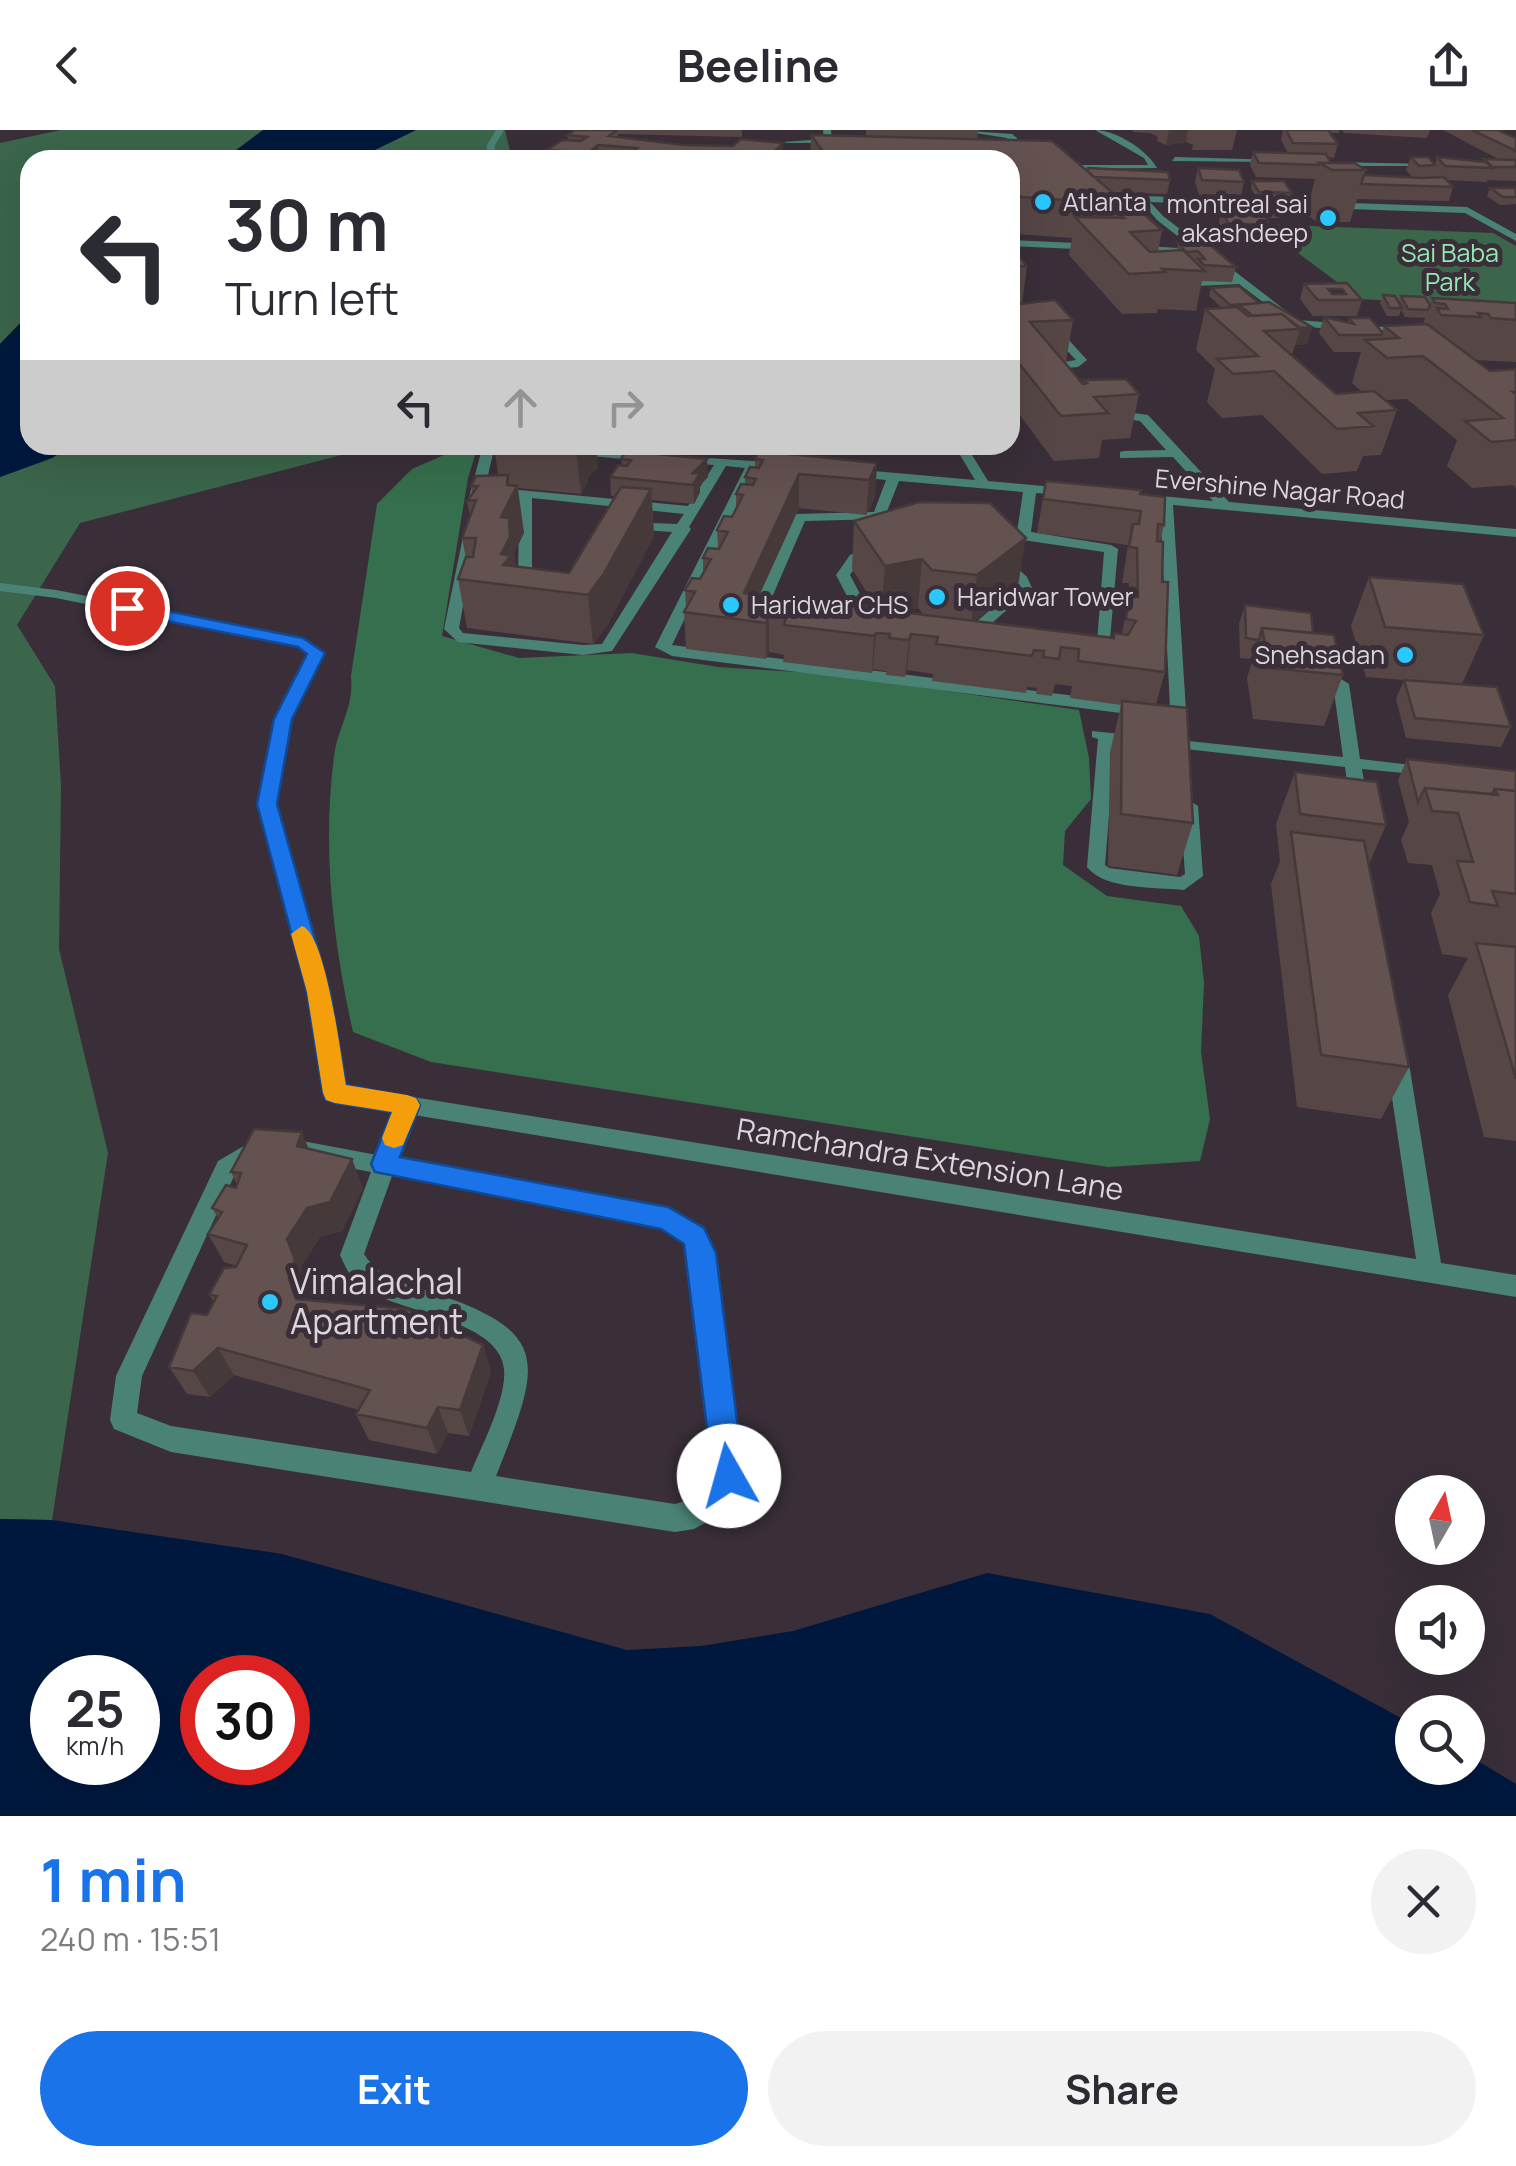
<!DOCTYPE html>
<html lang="en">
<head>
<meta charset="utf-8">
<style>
  body { margin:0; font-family:Manrope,sans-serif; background:#f2f2f3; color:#2b2b33; height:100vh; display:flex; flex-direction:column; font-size:38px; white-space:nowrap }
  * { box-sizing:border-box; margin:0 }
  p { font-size:32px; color:#7c7c81 }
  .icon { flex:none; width:55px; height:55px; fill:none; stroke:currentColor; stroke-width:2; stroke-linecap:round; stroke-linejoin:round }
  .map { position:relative; height:1686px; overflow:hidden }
  .drawer { display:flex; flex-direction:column; background:#fff; flex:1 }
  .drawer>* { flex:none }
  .guide { position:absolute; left:20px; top:20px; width:1000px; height:305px; border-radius:30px; box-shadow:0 10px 40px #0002; background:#fff; color:#2b2b33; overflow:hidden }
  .needle { width:65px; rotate:9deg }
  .buttons { position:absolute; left:1395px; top:1345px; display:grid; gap:20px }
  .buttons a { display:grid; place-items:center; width:90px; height:90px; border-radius:50%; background:#fff; box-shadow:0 10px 40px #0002; font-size:50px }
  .speed { position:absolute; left:30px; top:1525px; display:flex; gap:20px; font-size:50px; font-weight:700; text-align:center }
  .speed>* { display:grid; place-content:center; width:130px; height:130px; border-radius:50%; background:#fff; box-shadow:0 10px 40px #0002; line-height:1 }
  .speed small { font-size:25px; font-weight:400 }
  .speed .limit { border:15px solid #d22; background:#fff; color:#111 }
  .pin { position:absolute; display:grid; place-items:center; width:85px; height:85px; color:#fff; margin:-42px; border:5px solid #fff; border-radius:50%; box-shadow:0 2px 10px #0007 }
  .me { position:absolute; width:110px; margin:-55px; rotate:353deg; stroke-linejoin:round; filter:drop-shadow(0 0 8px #0008) }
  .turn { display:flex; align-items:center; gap:35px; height:210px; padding:0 40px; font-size:45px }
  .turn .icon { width:130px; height:130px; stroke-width:2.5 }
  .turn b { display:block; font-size:70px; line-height:85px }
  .lanes { display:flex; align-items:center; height:95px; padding:0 40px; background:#0003; justify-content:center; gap:50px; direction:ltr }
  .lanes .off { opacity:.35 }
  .round { display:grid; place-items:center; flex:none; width:105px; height:105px; border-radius:52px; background:#f2f2f3 }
  .summary { display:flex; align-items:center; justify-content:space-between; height:170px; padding:0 40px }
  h1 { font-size:60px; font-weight:700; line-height:75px; color:#1a73e8 }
  .button { display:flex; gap:20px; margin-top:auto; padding:20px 40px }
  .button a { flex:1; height:115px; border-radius:60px; background:#1a73e8; color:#fff; font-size:40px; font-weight:700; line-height:115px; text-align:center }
  .button a+a { background:#f2f2f3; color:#2b2b33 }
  header { display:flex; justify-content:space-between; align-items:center; height:130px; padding:0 40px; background:#fff; font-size:45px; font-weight:700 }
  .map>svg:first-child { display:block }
  .green { fill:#3b664b }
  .forest { fill:#366f4d }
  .water { fill:#00183e; fill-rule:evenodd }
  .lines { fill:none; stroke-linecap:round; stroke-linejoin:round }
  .street { fill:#4a8376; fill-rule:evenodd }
  .wall { fill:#564746; fill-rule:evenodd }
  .shaded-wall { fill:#463939 }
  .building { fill:#645251; stroke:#463939; stroke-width:2.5; fill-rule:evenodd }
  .route { fill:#1a73e8; stroke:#114b97; stroke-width:2.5 }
  .slow { fill:#f59e0b }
  .poi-dot { fill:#29c8ff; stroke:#3a2f39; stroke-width:4 }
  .labels { text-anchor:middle; stroke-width:10; stroke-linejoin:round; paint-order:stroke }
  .far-poi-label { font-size:25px; fill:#dcd5db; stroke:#3a2f39; text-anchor:start }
  .far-park-label { font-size:25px; fill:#93e8b3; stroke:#3a2f39 }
  .far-street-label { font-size:25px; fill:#dcd5db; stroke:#3a2f39 }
  .street-label { font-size:30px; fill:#dcd5db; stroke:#3a2f39 }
  .near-poi-label { font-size:35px; fill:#dcd5db; stroke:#3a2f39; text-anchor:start }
</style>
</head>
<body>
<header><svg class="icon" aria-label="back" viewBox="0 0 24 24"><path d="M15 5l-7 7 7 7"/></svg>Beeline<svg class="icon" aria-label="share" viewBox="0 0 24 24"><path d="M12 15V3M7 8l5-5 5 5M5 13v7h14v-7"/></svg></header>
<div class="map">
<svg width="1516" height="1686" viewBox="0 0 1516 1686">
  <rect width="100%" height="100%" fill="#3a2f39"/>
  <path class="green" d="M61 0H263L223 30H30V183L0 214V13Z
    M416 0H505L512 30H354Z
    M1259 94 1493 103 1516 116V177L1360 169Z
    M73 315H380L80 393 17 495 55 556 61 656 59 819 108 1023 52 1390 0 1389V347L52 328Z"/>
  <path class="forest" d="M460 318 477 319 468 348 442 506 519 528 632 523 718 537 828 544 1079 580 1089 628 1091 669 1065 701 1063 735 1107 766 1181 776 1199 806 1204 853 1201 922 1210 989 1200 1031 1108 1037 431 932 353 902C333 812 322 719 334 627 338 596 354 579 351 546L377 374 412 339Z"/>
  <path class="water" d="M263 0H416L354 30H223Z
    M30 183V315H73L52 328 0 347V214Z
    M0 1389 52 1390 282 1424 627 1520 701 1516 793 1501 987 1443 1210 1484 1412 1594V1638H1468V1625L1516 1654V1686H0ZM52 1548H138V1632H52ZM202 1548H288V1632H202Z"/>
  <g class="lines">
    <path class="street" d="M496 0H504L495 15 494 30H486L487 15Z
      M823 0H831L832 10 853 24 874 30 847 28 826 13H770L824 9Z
      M956 0 1012 4 1017 8V16L1035 21 1031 23 1010 20 1007 8Z
      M1095 0C1116 0 1147 20 1157 38L1056 39 1059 35H1148L1144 28Z
      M1175 27 1278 30 1282 32 1172 31Z
      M1332 32 1433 34 1437 36H1329Z
      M1143 66 1467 77 1516 104V111L1465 83 1150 72 1163 86 1298 190 1409 199 1414 202 1409 205 1295 196 1239 154 1196 156 1179 141V137H1185L1201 151 1226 150 1221 145 1224 143 1201 125 1128 120 1131 115 1194 119 1157 90 1139 69Z
      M1010 110 1097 114 1102 117 1097 120 1010 116Z
      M1010 202 1067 208 1087 230 1078 237 1040 240V236L1076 230 1060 213 1010 208Z
      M1112 280 1148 285 1229 372 1516 399V407L1173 375 1186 581 1168 589 672 526 655 517 745 338 726 336 689 397 691 399 612 521 583 525 458 512 444 499 465 397 477 400 459 498 463 503 583 515 602 514 672 402 629 399 622 395 624 392 677 394 684 384 532 368V462L525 466 518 462 519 366 509 365V359L688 376 714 335 681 333 677 332V326L782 333 786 334V340L757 339 672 515 1170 578 1160 374 1133 368 1140 364 1213 371 1173 327 1120 328V322L1124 321 1166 320 1140 291 1108 286V282Z
      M483 315H495L482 371 475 375 468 371Z
      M954 315H966L988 351 1076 359 1077 362 1071 366 1036 363 1031 402 1111 415 1118 419 1108 532 1100 534 1092 529 1096 525 1104 422 1023 410 1017 402 1023 362 899 351 884 389 805 391 763 488 756 492 751 491 749 488 795 384 874 382 886 350 847 346 845 343 851 339 975 350Z
      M572 317 647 323 653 327 647 331 568 324 566 321Z
      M875 415 882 419 880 422 860 430 850 445 869 481 887 489 880 493 858 487 836 445 850 425Z
      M997 428H1007L1027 447 1032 458 985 499 954 501V495L976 492 1017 457 997 434Z
      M0 453 56 460 303 508 324 523 291 589 276 674 328 862 345 956 1416 1129 1386 927 1389 921H1405L1408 927 1441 1133 1516 1145V1167L414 985 399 1029 667 1079C691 1088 703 1101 714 1123L743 1347 718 1386 694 1399 675 1402 171 1322 114 1299 110 1290 116 1246 218 1031 249 1013 281 1007 377 1025 394 981 335 972 327 969 324 963 308 862 258 674 275 589 308 524 298 517 56 468 0 461ZM281 1025 371 1042 340 1125C345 1136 351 1150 361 1157 395 1182 500 1189 504 1239 507 1268 482 1315 471 1342L171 1296 137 1283 142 1246 235 1044 262 1028ZM392 1046 663 1098 680 1110 690 1123 715 1345 699 1367 675 1374 496 1346C542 1230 554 1201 422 1159 398 1152 378 1146 364 1124Z
      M1341 549 1349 554 1360 629 1429 637 1438 642 1435 646 1362 639 1368 676 1359 682 1350 676 1345 637 1115 611 1105 735 1109 738 1180 747 1185 744 1180 676 1189 670 1198 676 1203 746 1184 760C1155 757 1105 760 1087 737L1098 609 1092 607V601L1343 627 1333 554Z"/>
  </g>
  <path class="wall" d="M575 0H742V7L618 4V7L684 15 733 16 783 13V30H548L547 20 568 10 567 5Z
    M866 0H978L977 9 1087 41 1170 50 1167 64 1112 62 1126 74 1125 82 1162 100 1158 122 1177 121 1178 113 1236 137 1232 152 1202 151 1196 181 1158 179 1157 183 1122 184 1069 125 1072 108 1016 104 1010 98V30H810L811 5 866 6Z
    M1132 0H1237L1232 20H1192L1193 15 1186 12 1166 15 1157 11 1158 7 1150 3 1133 2Z
    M1283 0H1339V3H1330L1338 14 1334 28 1328 27 1331 33 1366 40 1364 45 1412 47 1406 40 1411 27 1435 35 1437 27 1484 32V29L1500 30 1443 0H1498L1516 8V51L1487 50V52L1446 50 1453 57 1449 71 1357 69 1350 92H1317L1306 84 1315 49 1256 47 1250 35 1253 22 1288 23 1281 10Z
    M1342 0H1430L1427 8 1344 3Z
    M1198 38 1244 52 1241 66 1199 65 1195 52Z
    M1252 51 1292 63 1290 70H1280L1286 81 1284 88H1266L1269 95 1265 110 1225 108 1219 92 1222 78 1249 79 1246 76 1248 68 1257 69 1251 58Z
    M1490 58H1516V74L1500 75 1487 66Z
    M1010 127 1027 136 1022 174 1073 190 1066 232H1064L1083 254 1084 250 1139 264 1130 308 1102 310 1099 328 1054 331 1010 272Z
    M1347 153 1362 170 1357 186H1313L1300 169 1304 154ZM1328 159H1342L1346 164H1332Z
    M1211 158 1259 173 1312 197 1307 214 1295 215 1292 225 1336 264 1362 262 1352 253 1361 222H1334L1319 203 1324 187 1348 192 1349 188 1382 202 1384 196 1423 194 1425 188 1405 187 1401 180 1399 186H1387L1380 173 1383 165 1398 173 1401 166 1430 175 1432 168 1470 170 1471 168 1516 173V232L1475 230 1490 241 1516 239V358L1513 355 1472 358 1447 336 1457 310 1407 269 1385 270 1397 280 1381 325 1363 326 1357 341 1322 344 1262 285 1222 288 1207 272 1215 239 1196 220 1205 179 1222 178 1209 166Z
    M494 315H596L598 338 588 347V352L581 364 518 358 524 403 514 423 516 437 569 443 616 366H611L610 347 622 335 621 329 626 321 708 347 700 355V362L694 374 652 370 654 406 608 494 593 514 467 498 458 449 466 429 462 408 470 386 467 371 472 364 471 356 498 345Z
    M915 315H951V318Z
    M755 329 877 333 875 367 866 385 799 378 759 465 878 480 852 439 854 391 1018 456 974 491 1113 508 1114 503 1122 504 1129 469V453H1122L1128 415 1037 403 1046 351 1140 364 1164 395 1160 412 1165 542 1156 574 1193 693 1177 745 1108 736 1110 622 1121 575 1070 568 1072 556 1055 554 1052 566 1036 564 1037 558 1027 557 1026 563 932 551 933 544 907 540 905 547 886 545V541L873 539 872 543 783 532 784 525 769 522 766 529 686 519 684 482 686 478 685 460 700 449 703 444V428L718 419 717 400 732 387 736 379V364L745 354V347L755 338ZM918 478 924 485 897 482Z
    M1369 447 1484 505 1462 554 1511 597 1501 617 1406 608 1396 569 1404 550 1366 547 1351 496Z
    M1245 475 1313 503 1343 545 1324 596 1253 589 1247 548 1253 529 1240 528 1239 494Z
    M1407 629 1516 641V1011L1484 1007 1448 865 1468 828 1442 824 1431 783 1440 764 1432 735 1408 733 1401 710 1409 692 1398 650Z
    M1295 642 1386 695 1369 734 1409 937 1381 989 1297 977 1271 754 1280 731 1276 694Z
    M309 1019 363 1058 342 1101 320 1107 301 1137 308 1157 305 1170 483 1215 491 1242 469 1306 448 1303 437 1324 369 1310 356 1284 359 1280 234 1245 210 1267 187 1264 169 1237 207 1185 214 1172 209 1165 237 1136 224 1132 208 1104 218 1088 212 1078 236 1058 237 1055 231 1042Z"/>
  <path class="shaded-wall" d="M1169 0H1188L1186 12 1166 15Z
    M783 13V30H774V22Z
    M598 15 599 30H589L588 23Z
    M1312 197 1307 214 1295 215 1300 199Z
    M578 315H596L598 338 588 347V352L581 364 576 318Z
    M707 329 708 347 700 355V362L694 374 693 343Z
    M877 333 875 367 866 385 869 350Z
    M799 344V378L748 490 744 463Z
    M508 345 511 367 517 356 524 403 514 423 516 436 506 455 501 424V387Z
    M651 359 654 406 608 494 593 514 588 465Z
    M1026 408 1018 456 971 494 977 445Z
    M922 429 918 478 881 485 885 436Z
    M769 486V522L766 529V493Z
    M876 503 873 539 872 543 874 506Z
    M911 504 907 540 905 547 909 510Z
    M302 1002 314 1032 297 1016Z
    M352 1029 363 1058 342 1101 320 1107 301 1137 308 1157 303 1177 296 1169 289 1149 287 1109 307 1078Z
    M483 1215 491 1242 469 1306 460 1280Z
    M218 1218 234 1245 210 1267 193 1241Z
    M438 1277 448 1303 437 1324 427 1298Z"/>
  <path class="building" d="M575 0H617L609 6 684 15 733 16 741 9 783 13 774 22 768 21 761 27 768 28 766 30H719L723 27 629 25 637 18 598 15 588 23 547 20 562 10 581 11 587 7 567 5Z
    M1286 0H1328L1338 14 1293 13Z
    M1472 0H1498L1516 8V21Z
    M811 5 1052 11 1126 74 1021 67 1010 57V30H829Z
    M1253 22 1326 24 1331 33H1320L1319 35 1259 33Z
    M1411 27H1428L1435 35 1419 36Z
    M1437 27 1486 32 1492 38 1445 36Z
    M1484 29 1516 30V37H1492Z
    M1320 33H1354L1366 40H1332Z
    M1088 38 1168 42 1170 50 1094 47 1088 42Z
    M1198 38 1239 40 1244 52 1202 50Z
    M1364 45 1423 48 1444 47 1453 57 1361 54Z
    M1252 51H1284L1292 63 1259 62Z
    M1490 58H1516V67H1503Z
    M1248 68 1279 69 1286 81 1258 79Z
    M1222 78 1262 79 1269 95 1228 93Z
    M1144 84 1162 100 1130 102 1150 122 1183 120 1205 141 1162 139 1165 142 1129 144 1075 87 1124 88 1120 85Z
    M1178 113 1209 114 1236 137 1204 135 1198 129H1205L1198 121 1186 122Z
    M1010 127 1020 128 1027 136 1010 137Z
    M1347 153 1362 170H1318L1304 154ZM1328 159H1342L1346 164H1332Z
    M1239 156 1259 173 1230 175 1211 158Z
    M1383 165 1395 166 1402 178H1390Z
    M1401 166 1425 167 1430 175 1428 180 1408 179Z
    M1432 168 1516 173V190L1491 188 1488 184 1478 183 1481 187 1441 185 1437 178 1448 179 1445 174 1435 173Z
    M1055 170 1073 190 1030 192 1083 254 1087 253 1084 250 1126 249 1139 264 1094 267 1108 283 1061 286 1010 222V175Z
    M1269 172 1312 197 1300 198 1282 184 1253 186 1239 175Z
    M1237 177 1248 186 1282 184 1300 199 1264 201 1336 264 1374 261 1397 280 1358 283 1373 296 1337 299 1274 241 1233 244 1217 229 1258 226 1205 179Z
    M1324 187 1354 194 1349 188H1370L1382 202 1381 205H1339Z
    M1427 194 1490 241 1516 239V262H1513L1516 264V310L1491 312 1465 291 1503 288 1423 226 1387 228 1365 210 1399 208 1384 196Z
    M544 315H578L576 318Z
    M626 321 707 329 693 343H700L693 355 610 347 618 335 627 336 631 330 621 329Z
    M759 321 877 333 869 350 799 344 744 463 1114 508V503L1128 505 1136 491 1126 489 1130 465 1138 467 1137 418 1129 417 1133 394H1139L1141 381 1043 369 1046 351 1141 360 1140 364 1165 367 1164 395 1158 394 1157 411 1163 412 1162 452H1168L1165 542 1078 531 1079 519 1061 517 1059 529 1043 527 1044 521 1034 520 1032 526 936 514 938 507 911 504 909 510 889 508 890 504 876 503 874 506 784 495 786 488 769 486 766 493 684 482 695 462 685 460 692 448 700 449 711 429 703 428 708 418 719 419 728 402 717 400 724 386 732 387 743 365 736 364 741 354 753 355 756 349 745 347 750 337 759 338 763 330 755 329Z
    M508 345 507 355 517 356 501 387 509 388 510 407 501 424 511 426 503 435 569 443 621 357 651 359 603 445 588 465 458 449 466 427H473L476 408H462L476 370 467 371 478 356H471L476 346Z
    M919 372 990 373 1026 408 977 445 932 440 922 429 885 436 854 391Z
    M1369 447 1463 454 1484 505 1385 497Z
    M1245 475 1311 483 1313 503 1262 498 1259 510 1246 508Z
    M1262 498 1334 505 1343 545 1269 538Z
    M1404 550 1497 557 1511 597 1415 588Z
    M1122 571 1187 578 1193 693 1121 684Z
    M1407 629 1516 641V661L1495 659 1492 664 1425 658 1418 672Z
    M1295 642 1377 652 1386 695 1300 684Z
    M1425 658 1498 665 1495 659 1516 661V764L1492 761 1498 776 1470 772 1457 731 1473 732 1458 683 1432 681Z
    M1291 702 1364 711 1409 937 1321 925Z
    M1476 813 1516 817V949Z
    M254 999 302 1002 297 1016 352 1029 330 1072 307 1078 287 1109 295 1129 289 1149 296 1169 407 1179 483 1215 460 1280 438 1277 427 1298 356 1284 370 1260 218 1218 193 1241 169 1237 191 1183 207 1185 217 1166 209 1165 224 1138 236 1137 247 1115 208 1104 222 1082 212 1078 226 1055 236 1058 241 1043 231 1042Z"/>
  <path class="route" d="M127 473 303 508 325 523 292 589 277 674 330 862 346 955 416 968 420 975 400 1027 668 1077 704 1098 716 1123 744 1346 740 1357 729 1362 718 1357 713 1346 684 1114 661 1099 375 1042 371 1034 392 982 335 973 326 970 323 963 307 862 257 674 274 589 307 524 298 517 121 482 119 478Z"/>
  <path class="slow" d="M302 796C326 803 341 928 346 955L407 965 416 968 420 975 403 1015 394 1018 385 1015 382 1008 392 982 335 973 326 970 323 963 307 862 291 804Z"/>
  <g class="poi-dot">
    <circle cx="1043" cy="72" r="10"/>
    <circle cx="1328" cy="88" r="10"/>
    <circle cx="937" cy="467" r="10"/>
    <circle cx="731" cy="475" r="10"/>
    <circle cx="1405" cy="525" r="10"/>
    <circle cx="270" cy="1172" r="10"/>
  </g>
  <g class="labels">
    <g class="far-poi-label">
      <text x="1063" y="81">Atlanta</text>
      <text x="1308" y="83" text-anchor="end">montreal sai<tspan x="1308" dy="29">akashdeep</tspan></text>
      <text x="957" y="476">Haridwar Tower</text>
      <text x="751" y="484">Haridwar CHS</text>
      <text x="1385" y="534" text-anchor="end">Snehsadan</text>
    </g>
    <g class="far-park-label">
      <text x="1450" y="132">Sai Baba<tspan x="1450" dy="29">Park</tspan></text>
    </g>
    <g class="far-street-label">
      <text transform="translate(1280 359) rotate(5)" y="9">Evershine Nagar Road</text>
    </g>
    <g class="street-label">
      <text transform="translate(930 1030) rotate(9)" y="10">Ramchandra Extension Lane</text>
    </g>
    <g class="near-poi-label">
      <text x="290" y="1164">Vimalachal<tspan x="290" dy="40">Apartment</tspan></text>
    </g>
  </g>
</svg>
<div class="buttons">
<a><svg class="needle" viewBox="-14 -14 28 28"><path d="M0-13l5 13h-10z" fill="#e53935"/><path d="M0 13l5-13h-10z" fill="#7c7c81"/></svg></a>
<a><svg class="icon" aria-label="sound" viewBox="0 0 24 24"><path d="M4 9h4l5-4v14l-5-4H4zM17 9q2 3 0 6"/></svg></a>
<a><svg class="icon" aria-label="search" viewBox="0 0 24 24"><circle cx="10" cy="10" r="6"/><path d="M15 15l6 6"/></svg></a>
</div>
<div class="speed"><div>25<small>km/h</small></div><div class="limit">30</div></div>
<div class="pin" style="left:127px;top:478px;background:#d93025"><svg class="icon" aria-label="arrive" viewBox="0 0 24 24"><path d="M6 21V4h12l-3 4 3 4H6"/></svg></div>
<svg class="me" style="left:729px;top:1346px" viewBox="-20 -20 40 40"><circle r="19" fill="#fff"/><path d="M0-13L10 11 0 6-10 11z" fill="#1a73e8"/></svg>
<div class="guide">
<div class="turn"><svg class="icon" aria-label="left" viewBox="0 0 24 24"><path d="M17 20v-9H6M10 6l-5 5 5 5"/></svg><div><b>30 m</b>Turn left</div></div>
<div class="lanes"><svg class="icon" aria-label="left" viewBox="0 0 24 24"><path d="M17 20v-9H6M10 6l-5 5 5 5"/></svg><svg class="icon off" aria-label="ahead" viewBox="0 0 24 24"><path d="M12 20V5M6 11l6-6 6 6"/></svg><svg class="icon off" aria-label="right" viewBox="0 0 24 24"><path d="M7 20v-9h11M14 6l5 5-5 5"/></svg></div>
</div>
</div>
<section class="drawer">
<div class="summary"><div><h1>1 min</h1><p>240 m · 15:51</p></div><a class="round"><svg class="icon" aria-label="close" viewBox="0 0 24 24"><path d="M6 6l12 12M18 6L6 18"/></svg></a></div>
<div class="button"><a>Exit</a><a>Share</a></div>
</section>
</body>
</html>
